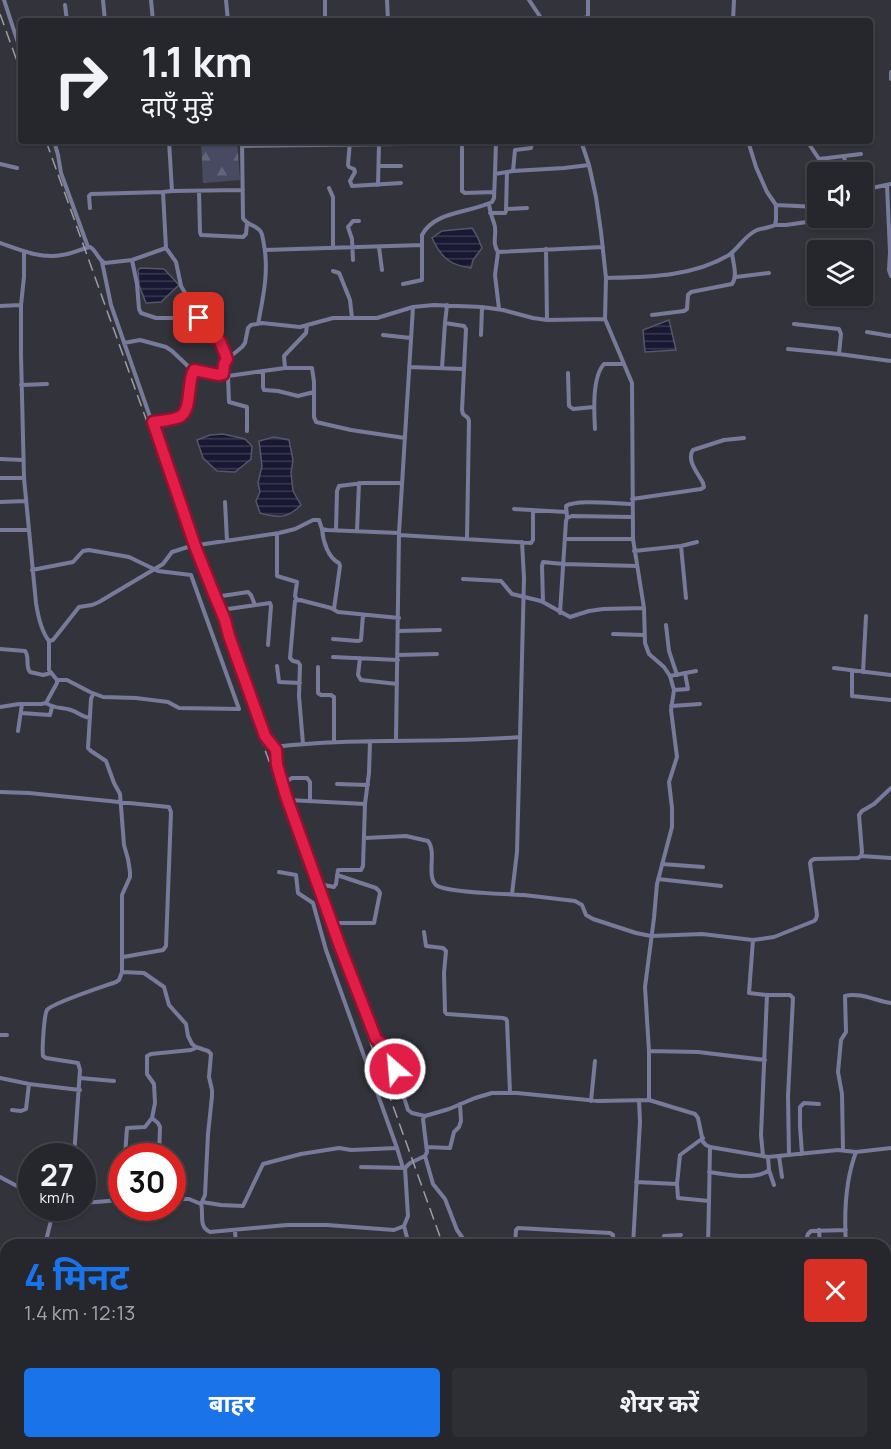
<!DOCTYPE html>
<html lang="hi">
<head>
<meta charset="utf-8">
<style>
  body { margin:0; font-family:Manrope,"Noto Sans Devanagari",sans-serif; background:#2e2f34; color:#f1f3f6; height:100vh; display:flex; flex-direction:column; font-size:22px; white-space:nowrap }
  * { box-sizing:border-box; margin:0 }
  p { font-size:20px; color:#a4a5a9 }
  .icon { flex:none; width:33px; height:33px; fill:none; stroke:currentColor; stroke-width:2; stroke-linecap:round; stroke-linejoin:round }
  .map { position:relative; flex:1; overflow:hidden }
  .side { position:absolute; left:0px; top:1239px; width:891px; height:210px; display:flex; flex-direction:column; background:#26272c; border-radius:18px 18px 0 0; box-shadow:0 2px 4px #0004,0 0 0 2px #424448 }
  .side>* { flex:none }
  .top-card { position:absolute; left:18px; top:18px; width:855px; height:126px; border-radius:6px; box-shadow:0 2px 4px #0004,0 0 0 2px #424448; background:#26272c; color:#f1f3f6; overflow:hidden }
  .buttons { position:absolute; left:807px; top:162px; display:grid; gap:12px }
  .buttons a { display:grid; place-items:center; width:66px; height:66px; border-radius:6px; background:#26272c; box-shadow:0 2px 4px #0004,0 0 0 2px #424448; font-size:30px }
  .speed { position:absolute; left:18px; top:1143px; display:flex; gap:12px; font-size:30px; font-weight:700; text-align:center }
  .speed>* { display:grid; place-content:center; width:78px; height:78px; border-radius:50%; background:#26272c; box-shadow:0 2px 4px #0004,0 0 0 2px #424448; line-height:1 }
  .speed small { font-size:15px; font-weight:400 }
  .speed .limit { border:9px solid #d22; background:#fff; color:#111 }
  .pin { position:absolute; display:grid; place-items:center; width:51px; height:51px; color:#fff; margin:-26px; border-radius:12px; box-shadow:0 3px 9px #0006 }
  .me { position:absolute; width:66px; margin:-33px; rotate:333deg; stroke-linejoin:round; filter:drop-shadow(0 0 4px #0008) }
  .turn { display:flex; align-items:center; gap:21px; height:126px; padding:0 24px; font-size:27px }
  .turn .icon { width:78px; height:78px; stroke-width:2.5 }
  .turn b { display:block; font-size:42px; line-height:51px }
  .round { display:grid; place-items:center; flex:none; width:63px; height:63px; border-radius:6px; background:#2e2f34 }
  .overview { display:flex; align-items:center; justify-content:space-between; height:102px; padding:0 24px }
  h1 { font-size:36px; font-weight:700; line-height:45px; color:#1a73e8 }
  .primary-button { display:flex; gap:12px; margin-top:auto; padding:12px 24px }
  .primary-button a { flex:1; height:69px; border-radius:6px; background:#1a73e8; color:#fff; font-size:24px; font-weight:700; line-height:69px; text-align:center }
  .primary-button a+a { background:#2e2f34; color:#f1f3f6 }
  .map>svg:first-child { display:block }
  .forest { fill:url(#forest-firs) }
  .water { fill:url(#water-rules); stroke:#56566a; stroke-width:1.5 }
  .lines { fill:none; stroke-linecap:round; stroke-linejoin:round }
  .street { stroke:#787a9b; stroke-width:4 }
  .rail { stroke:#9c9da2; stroke-width:1.5; stroke-dasharray:12 6; stroke-linecap:butt }
  .route-casing { stroke:#92132f; stroke-width:15 }
  .route { stroke:#e11d48; stroke-width:10 }
</style>
</head>
<body>
<div class="map">
<svg width="891" height="1449" viewBox="0 0 891 1449">
  <defs>
    <pattern id="forest-firs" width="22" height="20" patternUnits="userSpaceOnUse" patternTransform="scale(1.5)"><rect width="22" height="20" fill="#484a62"/><path d="M5 1l3.5 6h-7zM16 11l3.5 6h-7z" fill="#626479"/></pattern>
    <pattern id="water-rules" width="6" height="5" patternUnits="userSpaceOnUse" patternTransform="scale(1.5)"><rect width="6" height="5" fill="#181833"/><path d="M0 2.5h6" fill="none" stroke="#3a3a51"/></pattern>
  </defs>
  <rect width="100%" height="100%" fill="#33343b"/>
  <path class="forest" d="M201 141H237L240 180 203 183Z"/>
  <path class="water" d="M472 228 477 236 482 248 473 260 471 268C449 265 441 257 432 238L442 231Z
    M141 268 164 269 179 285 161 302 146 303 139 285 138 270Z
    M669 320 676 350 645 352 643 330Z
    M223 434 245 439 252 446 251 459 235 472 217 471 203 458 197 440 210 435Z
    M274 437 289 440 293 460 291 473 293 491 301 505C287 519 278 518 260 513L256 501 260 492 258 483 262 466 259 441Z"/>
  <g class="lines">
    <path class="street" d="M4 0 21 52
      M103 0 105 21
      M151 0 153 21
      M226 0 228 21
      M387 0 388 21
      M529 0 543 21
      M65 5 67 21
      M325 21V0
      M571 21 588 17V0
      M733 21 734 0
      M891 72V79
      M54 141 58 155 61 173 88 247
      M169 141 172 191
      M242 141 243 218C247 226 256 224 261 232 263 236 263 240 264 245 269 272 263 298 258 324
      M350 141 348 165 349 167 354 169 355 172 350 181 352 186 401 183
      M462 141V191L465 193 494 192
      M581 141 589 165 596 197 601 232 606 278 605 319 632 383 633 539 644 608 645 643 649 654 664 667 670 676 674 690 671 710 677 757 669 782 672 808V827L657 884 654 918 645 987 649 1051V1100
      M807 141 819 159 824 172
      M242 146 404 144 409 141
      M844 156 847 172
      M819 159 861 154
      M0 164 17 168
      M379 166H401
      M513 171 564 168 589 165
      M495 174 496 141
      M378 185 379 144
      M887 185 890 252 889 270 891 276
      M329 188 333 197V248
      M862 190 891 184
      M199 191 200 232 201 235 243 237 246 234 247 224
      M489 204C490 212 491 215 494 223 498 233 491 242 498 252
      M776 205 818 207
      M90 208 89 196 91 194 163 192
      M507 209 527 208
      M490 213H505L506 211 507 172
      M775 225H786L821 220
      M0 243C20 250 40 259 62 255 72 254 81 249 90 247 97 251 98 260 105 263L132 260 166 248 163 192 172 191 243 190
      M379 247 382 270
      M166 248 176 262 181 286 194 308 205 334 210 337 218 339 227 359
      M546 249 547 320
      M265 250 422 245
      M24 252V277L21 305V355L24 478 36 603C38 616 41 631 49 641L53 640 79 607 92 605 99 602 163 564 172 552 191 546 279 533 295 529 313 520H319L322 529 327 530 399 533 413 307
      M132 260 137 284 139 309 141 313 156 318H199
      M353 260 352 239 348 227 353 221H359
      M102 262 111 305 195 546 214 594 225 620 229 636 265 736 277 752V768L286 796 341 949 376 1039 388 1048 408 1110 412 1113 425 1116
      M333 271 339 273 340 275 350 300 352 318
      M736 277 769 273
      M606 278C648 277 692 277 729 255 739 248 745 235 757 230 763 228 769 228 775 225L776 220V205L767 192 756 167 748 141
      M403 284 422 280V235C434 211 470 213 492 202L494 198 495 174 513 171 515 150 531 148 532 141
      M447 305 445 323 464 326 466 329 462 410 463 414 468 418 469 421 467 538
      M0 306 21 305
      M499 309 495 275 498 252 603 247
      M652 315 684 311 687 309 688 295 691 292 732 284C738 276 733 263 732 253
      M794 324 839 329 841 334 839 354
      M867 332 891 336
      M383 335 411 338
      M481 335 482 307
      M124 343 140 340 166 347 172 351 191 369 219 375 223 374 225 361 242 347 245 343 248 328 251 325 262 323 300 327 333 318H377L413 307 434 305 482 307 503 310 533 318 547 320 605 319
      M788 349 839 354 891 361
      M409 367 464 369
      M285 368 284 356 306 333 307 325
      M442 368 445 323
      M263 371V387L264 390 278 391 298 396 314 392
      M568 373 569 406 573 409 594 407
      M223 374 228 376 285 368H312L314 382V417L316 422 351 430 405 438
      M228 376 229 402 247 407V431
      M21 385 47 384
      M153 422C159 421 177 420 181 416 192 408 187 382 194 370
      M595 429C594 412 592 377 604 364H624
      M0 459 23 460
      M0 478H24
      M632 499 701 489 704 487 703 483C698 473 686 460 693 450L724 440 744 438
      M0 502 26 501
      M225 502 227 541
      M514 509 566 512
      M567 517 566 506C577 499 617 504 632 504
      M322 529C323 541 328 558 339 563L340 566 334 609
      M0 530H29
      M336 530 337 491 339 486 363 483H401
      M357 531 359 483
      M277 534V576L297 582 295 596 297 600
      M399 535 531 543 533 540V510
      M565 539H633
      M681 546 686 598
      M634 551 681 546 697 542
      M32 570 73 562 83 551 89 550 129 557 158 571 191 575 239 709 179 708 168 702 136 698 103 697 90 692 67 680H57
      M463 579 501 581 512 594 541 601 570 617 589 611 603 609 644 608
      M215 597 248 592 251 595 255 605
      M543 602 542 566 543 562 563 564 637 566
      M221 610 270 603 271 606 268 645
      M560 613 566 521 567 518 572 516 632 517
      M666 625 669 651 677 675
      M398 631 440 630
      M613 634 644 635
      M333 639 358 641 361 640 363 615
      M0 649 25 651C30 657 25 666 30 672L43 675 51 673
      M398 655 437 654
      M333 657 398 660
      M360 658 358 675 361 680 397 684
      M277 666 279 682 300 683
      M318 667V693L321 695H331L334 697V741
      M834 668 891 675
      M852 671V696L891 700
      M863 672 866 616
      M670 676 696 671
      M674 690 688 689 685 673
      M46 703C54 709 62 707 71 710 78 712 82 717 90 718
      M671 706 700 704
      M0 707 19 704H41L46 703 57 683V680L49 670V641
      M21 713 50 715 52 707
      M18 731 22 704
      M396 740 399 533
      M303 744 299 696 300 665 298 662 293 661 290 658 295 601 300 600 331 608 338 612 399 618
      M274 747C356 737 438 744 520 737L524 578 522 542
      M282 784 292 778H307L310 782V801
      M337 784 368 785
      M0 792 29 793 169 807 171 812 166 946 163 950 123 957
      M288 800 365 804
      M365 838 406 836 428 841C437 852 426 875 436 885 446 893 508 894 524 895 541 897 558 899 575 901L582 905 586 915 593 919 636 933 651 936 702 934 753 940 774 937 814 921 816 919 817 915 810 863 811 861 814 859 858 858 861 856 862 852 859 815 862 811 874 804 891 788
      M861 856 891 858
      M662 864 703 867
      M279 872 296 875 298 893 313 903 326 950 397 1148 403 1168
      M658 879 721 886
      M319 884 334 887 336 884 338 870H361L363 866 365 804 369 773 370 742
      M512 894 517 852 520 737
      M332 923H374L380 893 379 891 376 888 337 875
      M424 932 426 946 443 948 446 951 444 973 445 1012 447 1014 503 1018 506 1019 507 1021 510 1093
      M753 940 749 993 767 995 761 1135 763 1156
      M122 972 144 973 164 987 169 1005 186 1024 188 1036 192 1044 196 1047 208 1051 211 1054 209 1077 212 1090V1096L208 1134 205 1195 201 1204
      M767 995H790L793 998 788 1096 789 1155
      M0 1035H7
      M649 1051 698 1052 765 1060
      M0 1078 29 1084 80 1090
      M80 1078 114 1081
      M591 1101 595 1061
      M12 1110 21 1111 26 1109 29 1084
      M152 1118 158 1123 160 1127 159 1156
      M427 1147 450 1148 454 1132 459 1127 461 1121 460 1104
      M843 1150 842 1094 838 1072 841 1040 846 1032 845 996C860 992 876 1001 891 1003
      M802 1154 800 1126V1107L804 1103 819 1104
      M74 1156 80 1070 78 1063 46 1058 43 1056C42 1050 44 1015 47 1010 52 1003 105 986 116 982L119 980 122 972V895L130 877V872L128 859 124 845 120 794 114 783 106 761 91 751 88 748 91 699 93 694
      M125 1156 127 1128 145 1127 152 1118 155 1103 154 1084 147 1074V1056L151 1054 191 1050 196 1048
      M425 1156 433 1184 445 1199 457 1230 464 1240 466 1245
      M779 1156 782 1177
      M361 1167 405 1168
      M769 1170 774 1185
      M709 1172C725 1174 756 1181 769 1170L768 1157
      M0 1177 32 1194
      M636 1182 677 1184 678 1198 709 1201 710 1147
      M677 1184 680 1155 703 1138
      M172 1199H189L201 1204C204 1214 198 1227 210 1232L287 1225H327L394 1230 404 1226 408 1216 405 1168 410 1163 425 1156 427 1152 423 1119 425 1116 449 1109 475 1098 492 1093H517L598 1101 649 1100 695 1114 698 1118 703 1142 706 1145 710 1147 768 1157 838 1150 856 1152 891 1148
      M202 1202 221 1205 243 1206 263 1164 301 1154 339 1148 351 1150 397 1148
      M82 1203 122 1200
      M404 1226 409 1245
      M235 1230 236 1245
      M819 1230 820 1245
      M45 1245 54 1208
      M515 1245 516 1230 518 1228 610 1233 613 1235 614 1245
      M633 1245 640 1122 639 1100
      M663 1245 664 1236 681 1235
      M708 1245 709 1201
      M804 1245 808 1234 811 1231 846 1230
      M846 1245C844 1214 845 1181 856 1152
      M885 1379 887 1373 891 1371
      M885 1385H891
      M0 1393 6 1392
      M489 1443 507 1444
      M373 1449V1443
      M450 1449 451 1443
      M635 1449 636 1446 642 1444 701 1449
      M709 1449 711 1443
      M836 1449 837 1443"/>
    <path class="rail" d="M0 14 21 72
      M46 141 443 1245
      M515 1443 517 1449"/>
  </g>
  <g class="lines">
    <defs>
      <path id="route" d="M199 318 207 336 218 339 220 341 227 359 224 364 223 374 219 375 194 370C187 382 192 408 181 416 176 420 159 421 153 422L195 546 214 594 225 620 229 636 265 736 276 750 277 765 286 796 341 949 376 1039 388 1048 395 1069"/>
    </defs>
    <use href="#route" class="route-casing"/>
    <use href="#route" class="route"/>
  </g>
</svg>
<div class="buttons">
<a><svg class="icon" aria-label="sound" viewBox="0 0 24 24"><path d="M4 9h4l5-4v14l-5-4H4zM17 9q2 3 0 6"/></svg></a>
<a><svg class="icon" aria-label="layers" viewBox="0 0 24 24"><path d="M12 4l9 5-9 5-9-5zM3 14l9 5 9-5"/></svg></a>
</div>
<div class="speed"><div>27<small>km/h</small></div><div class="limit">30</div></div>
<div class="pin" style="left:199px;top:318px;background:#d93025"><svg class="icon" aria-label="arrive" viewBox="0 0 24 24"><path d="M6 21V4h12l-3 4 3 4H6"/></svg></div>
<svg class="me" style="left:395px;top:1069px" viewBox="-20 -20 40 40"><circle r="17" fill="#e11d48" stroke="#fff" stroke-width="3"/><path d="M0-11L8 9 0 5-8 9z" fill="#fff"/></svg>
<div class="top-card">
<div class="turn"><svg class="icon" aria-label="right" viewBox="0 0 24 24"><path d="M7 20v-9h11M14 6l5 5-5 5"/></svg><div><b>1.1 km</b>दाएँ मुड़ें</div></div>
</div>
<section class="side">
<div class="overview"><div><h1>4 मिनट</h1><p>1.4 km · 12:13</p></div><a class="round" style="background:#d93025;color:#fff"><svg class="icon" aria-label="close" viewBox="0 0 24 24"><path d="M6 6l12 12M18 6L6 18"/></svg></a></div>
<div class="primary-button"><a>बाहर</a><a>शेयर करें</a></div>
</section>
</div>
</body>
</html>
